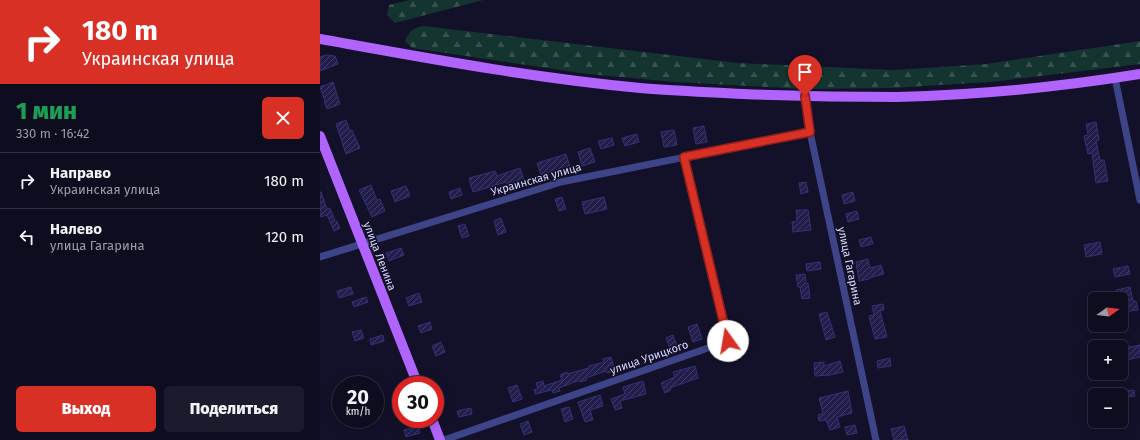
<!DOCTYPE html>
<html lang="ru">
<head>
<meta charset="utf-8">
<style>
  body { margin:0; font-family:"Fira Sans",sans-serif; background:#1c1b2d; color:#f1f3f6; height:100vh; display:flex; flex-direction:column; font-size:15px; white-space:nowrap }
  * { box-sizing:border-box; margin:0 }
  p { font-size:13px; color:#9b9ca5 }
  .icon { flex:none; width:22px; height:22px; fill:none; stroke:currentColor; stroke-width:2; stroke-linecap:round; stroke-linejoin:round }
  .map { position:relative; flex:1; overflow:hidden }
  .panel { display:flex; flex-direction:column; background:#0e0d20; width:320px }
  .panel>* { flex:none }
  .guide { background:#d93025; color:#fff; overflow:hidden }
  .needle { width:26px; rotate:75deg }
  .fabs { position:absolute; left:768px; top:292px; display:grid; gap:8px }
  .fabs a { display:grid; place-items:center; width:40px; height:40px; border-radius:6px; background:#0e0d20; box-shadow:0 2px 10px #0003,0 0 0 1px #2e2d3e; font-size:20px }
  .speed { position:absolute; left:12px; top:376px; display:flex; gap:8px; font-size:20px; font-weight:700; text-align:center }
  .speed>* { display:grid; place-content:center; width:52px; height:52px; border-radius:50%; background:#0e0d20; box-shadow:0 2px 10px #0003,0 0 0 1px #2e2d3e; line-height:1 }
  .speed small { font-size:10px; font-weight:400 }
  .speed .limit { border:6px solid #d22; background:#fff; color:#111 }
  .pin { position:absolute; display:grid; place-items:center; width:34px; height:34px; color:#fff; margin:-41px -17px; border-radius:50% 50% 50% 0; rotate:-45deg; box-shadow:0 0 4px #0007 }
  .pin .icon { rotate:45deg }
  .me { position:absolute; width:44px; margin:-22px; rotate:347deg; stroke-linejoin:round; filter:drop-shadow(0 0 3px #0008) }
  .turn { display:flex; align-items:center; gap:14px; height:84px; padding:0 16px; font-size:18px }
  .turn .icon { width:52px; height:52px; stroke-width:2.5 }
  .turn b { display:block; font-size:28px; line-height:34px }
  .round { display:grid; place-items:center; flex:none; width:42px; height:42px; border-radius:6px; background:#1c1b2d }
  .headline { display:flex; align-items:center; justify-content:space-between; height:68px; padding:0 16px }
  h1 { font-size:24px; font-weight:800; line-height:30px; color:#1e9e55 }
  .primary-button { display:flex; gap:8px; margin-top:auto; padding:8px 16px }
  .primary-button a { flex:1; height:46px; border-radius:6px; background:#d93025; color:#fff; font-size:16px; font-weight:800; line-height:46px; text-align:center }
  .primary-button a+a { background:#1c1b2d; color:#f1f3f6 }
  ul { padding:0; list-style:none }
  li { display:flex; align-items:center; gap:12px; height:56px; padding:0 16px; border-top:1px solid #2e2d3e }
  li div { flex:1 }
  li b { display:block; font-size:15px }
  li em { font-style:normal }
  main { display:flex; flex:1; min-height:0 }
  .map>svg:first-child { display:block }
  .forest { fill:url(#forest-firs) }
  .building { fill:url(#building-hatch); stroke:#353077 }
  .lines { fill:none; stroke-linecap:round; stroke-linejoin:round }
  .street { stroke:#3d4488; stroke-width:7 }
  .primary { stroke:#b164fd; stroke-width:10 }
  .route-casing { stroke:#8d1f18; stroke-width:10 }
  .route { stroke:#d93025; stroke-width:7 }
  .labels { text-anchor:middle; stroke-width:3; stroke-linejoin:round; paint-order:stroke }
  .street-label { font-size:11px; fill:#dbdcfe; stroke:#13112a }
</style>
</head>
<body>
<main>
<section class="panel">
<div class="guide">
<div class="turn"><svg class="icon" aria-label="right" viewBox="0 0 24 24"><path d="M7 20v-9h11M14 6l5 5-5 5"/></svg><div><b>180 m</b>Украинская улица</div></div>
</div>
<div class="headline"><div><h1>1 мин</h1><p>330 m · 16:42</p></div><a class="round" style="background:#d93025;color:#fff"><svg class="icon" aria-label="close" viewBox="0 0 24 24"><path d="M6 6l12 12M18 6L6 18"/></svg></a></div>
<ul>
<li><svg class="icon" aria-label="right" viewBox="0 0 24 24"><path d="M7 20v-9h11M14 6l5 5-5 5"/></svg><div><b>Направо</b><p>Украинская улица</p></div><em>180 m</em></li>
<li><svg class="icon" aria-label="left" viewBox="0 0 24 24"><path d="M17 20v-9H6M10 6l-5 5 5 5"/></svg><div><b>Налево</b><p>улица Гагарина</p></div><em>120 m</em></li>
</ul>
<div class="primary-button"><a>Выход</a><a>Поделиться</a></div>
</section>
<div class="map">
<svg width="820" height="440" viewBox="0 0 820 440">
  <defs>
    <pattern id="forest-firs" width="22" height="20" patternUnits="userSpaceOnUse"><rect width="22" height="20" fill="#14342f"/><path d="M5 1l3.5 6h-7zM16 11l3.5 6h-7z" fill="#36514e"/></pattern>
    <pattern id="building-hatch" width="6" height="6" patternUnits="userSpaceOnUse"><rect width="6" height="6" fill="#211e4b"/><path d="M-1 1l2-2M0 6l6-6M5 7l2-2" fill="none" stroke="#413e66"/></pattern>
  </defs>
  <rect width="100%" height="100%" fill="#13112a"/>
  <path class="forest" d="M90 0H163L75 23 67 15 69 5Z
    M104 26 418 63 573 70 666 64 820 41V64L670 82 571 88 484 89 355 82 268 74 92 48 85 41C89 31 93 28 104 26Z"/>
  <path class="building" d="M6 55 15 56 18 64 0 71V57Z
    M13 82 20 104 7 109 4 102 5 101 0 87Z
    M26 120 30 131 32 130 40 148 26 154 16 124Z
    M776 122 779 140 776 141 780 160H784L788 181 776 183 772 153 768 154 764 136 768 135 766 124Z
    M384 126 387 142 376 144 373 128Z
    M354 130 357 145 344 147 341 132Z
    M317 134 319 142 305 146 302 138Z
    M292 138 294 145 281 149 278 141Z
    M270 148 275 162 262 166 258 152Z
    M246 154 250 167 238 172 237 170 221 175 217 163Z
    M200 168 204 181 188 186 186 182 153 192 149 178 175 171 177 176Z
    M486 182 488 192 481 194 479 183Z
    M51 185 57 200 60 199 65 211 52 217 39 190Z
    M86 186 90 196 75 202 71 191Z
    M140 188 142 195 131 199 129 192Z
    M0 192H1L7 209 10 208 15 221H17L20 228 14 231 7 215 1 217 0 214Z
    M533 192 535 201 524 204 522 195Z
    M242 197 246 209 239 211 235 199Z
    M284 197 287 209 265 214 262 202Z
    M476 210H488L491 230 473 232 472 222 477 221Z
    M537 211 539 219 528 222 526 214Z
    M181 218 186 232 178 235 174 221Z
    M145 224 149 236 142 238 138 226Z
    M551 237 553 244 541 247 539 240Z
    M780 242 782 254 766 257 764 245Z
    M81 248 84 255 69 261 66 253Z
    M548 259 550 268 561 265 564 274 549 278V279L539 281 536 262Z
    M500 262 501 269 487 271 486 264Z
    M808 266 810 274 795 277 793 269Z
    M485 274 486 284 488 283 490 298 482 299 480 287H478L476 275Z
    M31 287 33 294 19 298 17 291Z
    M810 287 813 301H816L818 310 803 312 801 299H798L796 290Z
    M99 293 102 302 89 306 86 298Z
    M46 297 48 302 34 307 32 302Z
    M563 304 564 310 560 311 567 337 555 339 549 316 554 315 552 306Z
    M507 312 515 337 506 340 499 314Z
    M110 322 112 329 101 333 98 326Z
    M377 324 382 339 373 342 368 327Z
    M41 330 44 338 35 341 32 332Z
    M63 335 64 341 51 345 50 339Z
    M353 335 358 349 351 351 346 338Z
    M121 342 125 352 116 356 112 346Z
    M820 345V357L807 360 805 348Z
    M291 357 295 371 287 373 286 371 266 378 267 380 260 382V380L239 388 240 391 233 393 232 390 215 394 214 390 218 389 216 383 223 381 224 386 242 380 240 375 247 372V374L269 368V366L284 362 283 359Z
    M570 358 571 366 558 368 557 361Z
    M520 361 523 372 510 375 495 376 494 363 504 362V366Z
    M375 366 378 378 350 388 351 390 345 393 341 383 355 377 353 372Z
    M323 381 326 394 300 401 302 408 295 410 291 399 305 394 303 387Z
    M197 385 202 399 193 402 188 388Z
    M814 390 815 396 801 398 800 392Z
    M528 391 532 413 517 417 520 427 510 430 506 420 499 421 498 415 503 413 499 398Z
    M280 395 283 406 270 410 273 420 265 422 258 402Z
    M249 407 253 419 245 422 241 409Z
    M151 408 152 414 139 417 137 411Z
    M208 421 212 432 204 435 200 424Z
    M535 425 537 433 527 435 525 427Z
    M98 426 100 433 86 437 84 430Z
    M584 426 588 440H574L571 429Z"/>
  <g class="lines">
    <path class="street" d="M795 78 820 200
      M485 96 490 132 556 440
      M0 257 241 182 490 132
      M124 440 408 341 364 157"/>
    <path class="primary" d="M0 39C106 58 212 78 320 88 354 91 389 92 423 94 474 96 525 97 577 97 658 95 740 87 820 74
      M0 136 98 385
      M112 419 120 440"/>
  </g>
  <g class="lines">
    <defs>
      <path id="route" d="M408 341 364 157 490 132 485 96"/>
    </defs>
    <use href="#route" class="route-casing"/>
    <use href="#route" class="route"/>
  </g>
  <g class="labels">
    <g class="street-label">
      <text transform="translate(216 179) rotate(-16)" y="4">Украинская улица</text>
      <text transform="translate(60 256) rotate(69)" y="4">улица Ленина</text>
      <text transform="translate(530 266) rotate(78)" y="4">улица Гагарина</text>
      <text transform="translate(329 357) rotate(-19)" y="4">улица Урицкого</text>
    </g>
  </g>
</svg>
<div class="fabs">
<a><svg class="needle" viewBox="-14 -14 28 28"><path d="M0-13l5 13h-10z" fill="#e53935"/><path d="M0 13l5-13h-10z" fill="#9b9ca5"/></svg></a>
<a>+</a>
<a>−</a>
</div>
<div class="speed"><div>20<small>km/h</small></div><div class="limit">30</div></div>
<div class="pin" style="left:485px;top:96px;background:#d93025"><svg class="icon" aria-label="arrive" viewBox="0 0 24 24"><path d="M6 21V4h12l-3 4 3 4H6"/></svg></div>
<svg class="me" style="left:408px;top:341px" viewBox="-20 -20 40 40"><circle r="19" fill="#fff"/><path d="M0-13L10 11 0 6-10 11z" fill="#d93025"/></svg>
</div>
</main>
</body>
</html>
